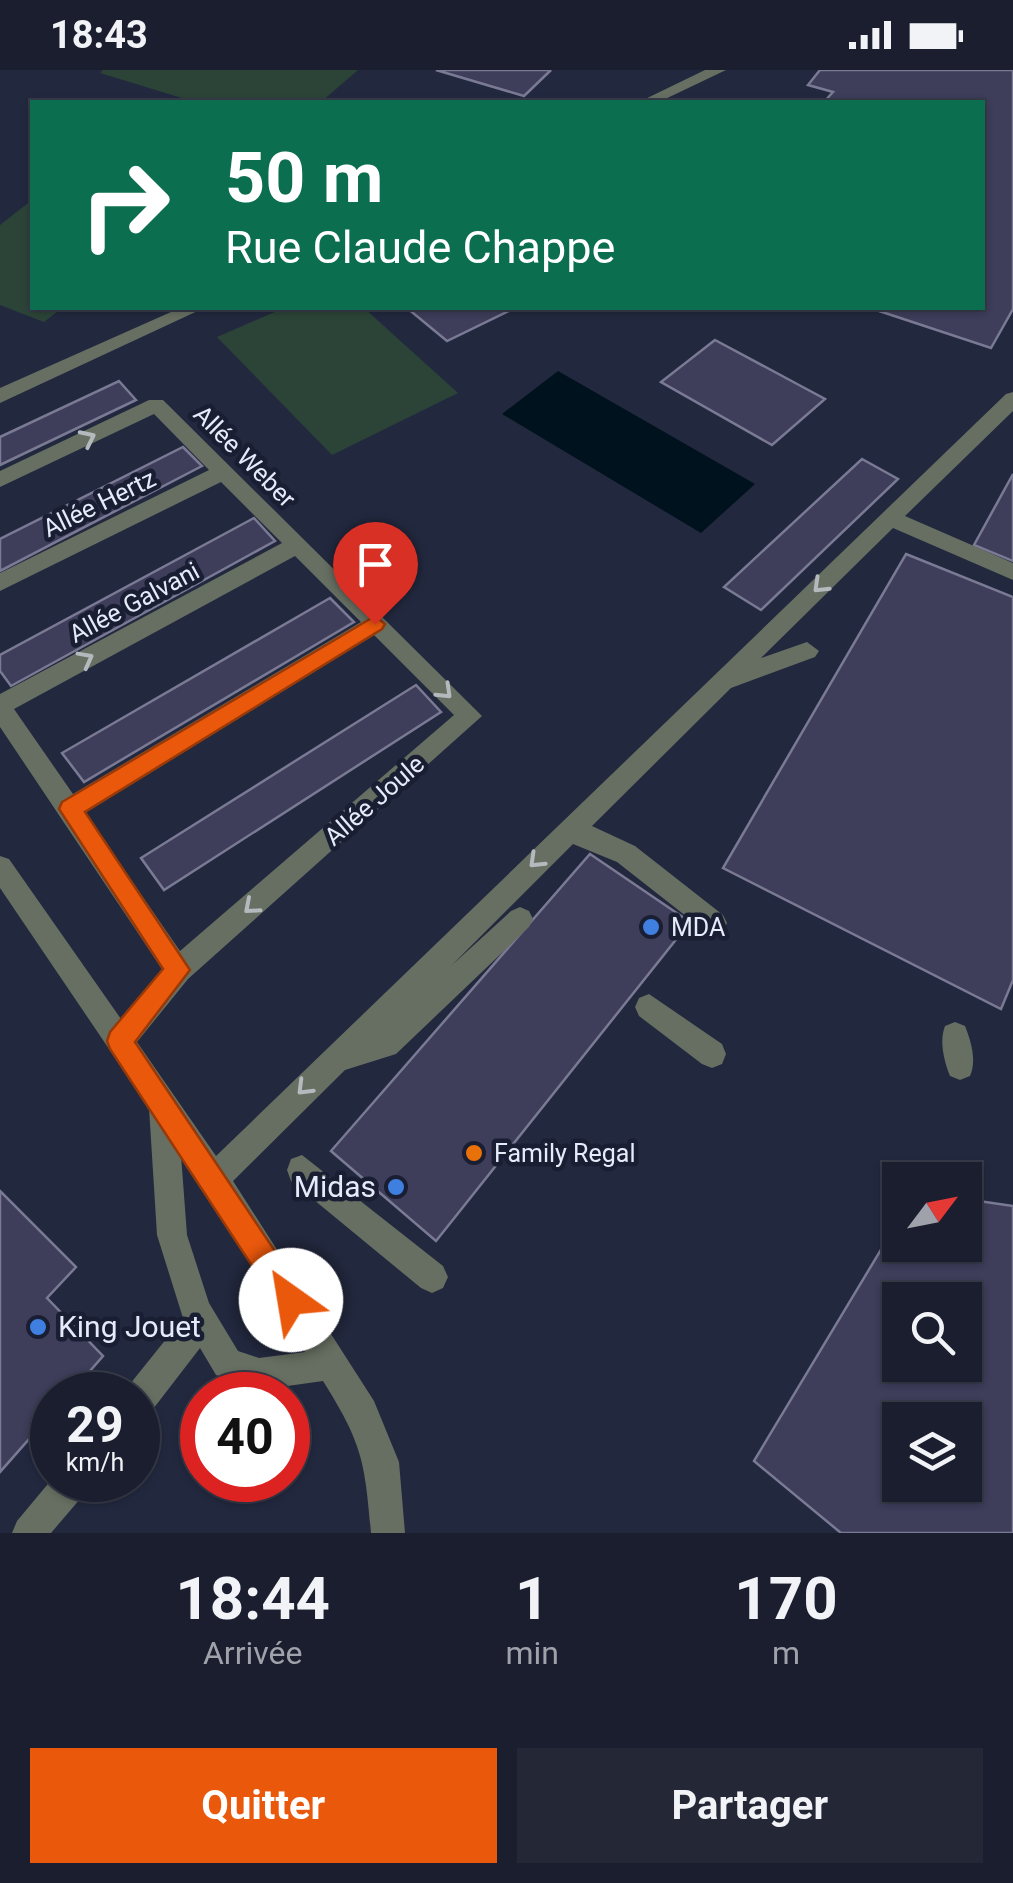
<!DOCTYPE html>
<html lang="fr">
<head>
<meta charset="utf-8">
<style>
  body { margin:0; font-family:Roboto,sans-serif; background:#232736; color:#f1f3f6; height:100vh; display:flex; flex-direction:column; font-size:38px; white-space:nowrap }
  * { box-sizing:border-box; margin:0 }
  p { font-size:32px; color:#9fa2aa }
  .icon { flex:none; width:55px; height:55px; fill:none; stroke:currentColor; stroke-width:2; stroke-linecap:round; stroke-linejoin:round }
  .map { position:relative; height:1463px; overflow:hidden }
  .side { display:flex; flex-direction:column; background:#1a1e2e; flex:1 }
  .side>* { flex:none }
  .guide { position:absolute; left:30px; top:30px; width:955px; height:210px; border-radius:0px; box-shadow:0 2px 8px #0004,0 0 0 2px #383c4a; background:#0b6e4f; color:#fff; overflow:hidden }
  .needle { width:65px; rotate:58deg }
  .tools { position:absolute; left:882px; top:1092px; display:grid; gap:20px }
  .tools a { display:grid; place-items:center; width:100px; height:100px; border-radius:0px; background:#1a1e2e; box-shadow:0 2px 8px #0004,0 0 0 2px #383c4a; font-size:50px }
  .speed { position:absolute; left:30px; top:1302px; display:flex; gap:20px; font-size:50px; font-weight:700; text-align:center }
  .speed>* { display:grid; place-content:center; width:130px; height:130px; border-radius:50%; background:#1a1e2e; box-shadow:0 2px 8px #0004,0 0 0 2px #383c4a; line-height:1 }
  .speed small { font-size:25px; font-weight:400 }
  .speed .limit { border:15px solid #d22; background:#fff; color:#111 }
  .pin { position:absolute; display:grid; place-items:center; width:85px; height:85px; color:#fff; margin:-102px -42px; border-radius:50% 50% 50% 0; rotate:-45deg; box-shadow:0 0 10px #0007 }
  .pin .icon { rotate:45deg }
  .me { position:absolute; width:110px; margin:-55px; rotate:328deg; stroke-linejoin:round; filter:drop-shadow(0 0 8px #0008) }
  .turn { display:flex; align-items:center; gap:35px; height:210px; padding:0 30px; font-size:45px }
  .turn .icon { width:130px; height:130px; stroke-width:2.5 }
  .turn b { display:block; font-size:70px; line-height:85px }
  .eta { display:flex; justify-content:space-evenly; align-items:center; height:170px; text-align:center }
  .eta b { font-size:60px; font-weight:700; line-height:70px }
  .cta { display:flex; gap:20px; margin-top:auto; padding:20px 30px }
  .cta a { flex:1; height:115px; border-radius:0px; background:#ea580c; color:#fff; font-size:40px; font-weight:700; line-height:115px; text-align:center }
  .cta a+a { background:#232736; color:#f1f3f6 }
  .status { display:flex; justify-content:space-between; align-items:center; height:70px; padding:0 50px; background:#1a1e2e; direction:ltr }
  .status svg { height:28px; fill:currentColor }
  .map>svg:first-child { display:block }
  .green { fill:#2c4438 }
  .water { fill:#00121d }
  .building { fill:#3e3d5a; stroke:#7a7a94; stroke-width:2.5; fill-rule:evenodd }
  .lines { fill:none; stroke-linecap:round; stroke-linejoin:round }
  .minor { fill:#676f62; fill-rule:evenodd }
  .oneway { stroke:#b3b9bd }
  .route { fill:#ea580c; stroke:#983908; stroke-width:2.5 }
  .shop-dot { fill:#3f7fe0; stroke:#191e33; stroke-width:4 }
  .food-dot { fill:#e8710a; stroke:#191e33; stroke-width:4 }
  .labels { text-anchor:middle; stroke-width:9; stroke-linejoin:round; paint-order:stroke }
  .street-label { font-size:25px; fill:#e6ebfa; stroke:#191e33 }
  .poi-label { font-size:25px; fill:#e6ebfa; stroke:#191e33; text-anchor:start }
  .near-poi-label { font-size:30px; fill:#e6ebfa; stroke:#191e33; text-anchor:end }
</style>
</head>
<body>
<div class="status"><b>18:43</b><svg viewBox="0 0 49 12"><path d="M0 12V9h3v3zM5 12V6h3v6zM10 12V3h3v9zM15 12V0h3v12zM26 1h20v11H26zM47 4h2v5h-2z"/></svg></div>
<div class="map">
<svg width="1013" height="1463" viewBox="0 0 1013 1463">
  <rect width="100%" height="100%" fill="#22283e"/>
  <path class="green" d="M103 0H358L321 32H195L100 3Z
    M32 130V238H62L44 252 0 235V155Z
    M284 238H364L458 323 332 385 217 267Z"/>
  <path class="water" d="M558 301 755 414 701 463 502 344Z"/>
  <path class="building" d="M436 0H548L550 1 524 26Z
    M820 0H1013V239L991 278 870 238H982V32H824L833 22 808 15Z
    M407 238H515L447 271Z
    M715 270 799 315 825 329 772 375 661 312Z
    M119 311 136 330 0 395V367Z
    M183 377 202 396 0 501V469Z
    M862 389 898 409 761 540 724 517Z
    M1013 404V491L974 475Z
    M254 448 275 471 11 616 0 601V585Z
    M906 484 1013 527V910L1001 939 723 798Z
    M330 528 354 552 84 712 62 683Z
    M416 615 441 642 164 820 141 788Z
    M590 784 690 852 436 1171 331 1081Z
    M0 1121 76 1197 47 1228 103 1286 69 1325H52V1343L0 1402Z
    M965 1129 1013 1136V1463H841L754 1391 900 1148V1175H965ZM900 1230H965V1295H900ZM900 1350H965V1415H900Z"/>
  <g class="lines">
    <path class="minor" d="M705 0H726L659 32H639Z
      M180 238H204L0 333V318Z
      M1013 322V341L905 446 1013 493V510L893 458 761 588 807 572 819 581 815 587 731 618 592 756 635 776 723 845 727 853 723 861 714 865 705 861 617 792 573 774 451 896 511 841 520 837 529 841 533 849 529 857 396 984 345 1000 233 1111 374 1331 399 1392 405 1463H371C365 1391 362 1373 323 1311L259 1320 216 1305 200 1278 150 1343 138 1347V1325H124L126 1319 183 1248 157 1165 149 1038 0 818V786L9 789 121 949 162 899 0 657V624L282 473 221 412 0 521V503L209 400 154 344 0 417V401L149 330H163L482 646 188 909 137 972 216 1086 1006 324ZM295 486 361 552 73 724 14 639ZM374 565 454 645 180 881 85 743ZM181 1085 190 1097 305 1282 259 1288 238 1281 209 1233 187 1165Z
      M649 924 722 974 726 984 722 994 712 998 702 994 639 946 635 937 639 928Z
      M955 952 965 956C971 971 977 991 970 1006L960 1010 950 1006C944 991 939 971 945 956Z
      M302 1085 443 1196 448 1207 443 1218 432 1223 421 1218 291 1111 287 1100 291 1089Z
      M52 1409 91 1410 86 1422 51 1463H12L17 1451Z"/>
  </g>
  <defs><path id="oneway-chevron" d="M-2-3.5L2.5 0L-2 3.5" fill="none" stroke-width="1.6" stroke-linecap="round" stroke-linejoin="round" transform="scale(2.5)"/></defs>
  <g class="oneway">
    <use href="#oneway-chevron" transform="translate(88 368) rotate(-26)"/>
    <use href="#oneway-chevron" transform="translate(820 516) rotate(136)"/>
    <use href="#oneway-chevron" transform="translate(86 589) rotate(-28)"/>
    <use href="#oneway-chevron" transform="translate(445 622) rotate(44)"/>
    <use href="#oneway-chevron" transform="translate(536 791) rotate(136)"/>
    <use href="#oneway-chevron" transform="translate(251 837) rotate(139)"/>
    <use href="#oneway-chevron" transform="translate(304 1018) rotate(135)"/>
  </g>
  <path class="route" d="M375 546 385 554 382 559 85 742 190 900 135 972 301 1220 305 1230 301 1240 291 1244 281 1240 110 979 107 971 110 962 163 899 59 739 62 732Z"/>
  <g class="shop-dot">
    <circle cx="651" cy="857" r="10"/>
    <circle cx="396" cy="1117" r="10"/>
    <circle cx="38" cy="1257" r="10"/>
  </g>
  <circle class="food-dot" cx="474" cy="1083" r="10"/>
  <g class="labels">
    <g class="street-label">
      <text transform="translate(245 386) rotate(45)" y="9">Allée Weber</text>
      <text transform="translate(99 433) rotate(-26)" y="9">Allée Hertz</text>
      <text transform="translate(134 532) rotate(-28)" y="9">Allée Galvani</text>
      <text transform="translate(374 730) rotate(-41)" y="9">Allée Joule</text>
    </g>
    <g class="poi-label">
      <text x="671" y="866">MDA</text>
      <text x="494" y="1092">Family Regal</text>
    </g>
    <g class="near-poi-label">
      <text x="376" y="1127">Midas</text>
      <text x="58" y="1267" text-anchor="start">King Jouet</text>
    </g>
  </g>
</svg>
<div class="tools">
<a><svg class="needle" viewBox="-14 -14 28 28"><path d="M0-13l5 13h-10z" fill="#e53935"/><path d="M0 13l5-13h-10z" fill="#9fa2aa"/></svg></a>
<a><svg class="icon" aria-label="search" viewBox="0 0 24 24"><circle cx="10" cy="10" r="6"/><path d="M15 15l6 6"/></svg></a>
<a><svg class="icon" aria-label="layers" viewBox="0 0 24 24"><path d="M12 4l9 5-9 5-9-5zM3 14l9 5 9-5"/></svg></a>
</div>
<div class="speed"><div>29<small>km/h</small></div><div class="limit">40</div></div>
<div class="pin" style="left:375px;top:554px;background:#d93025"><svg class="icon" aria-label="arrive" viewBox="0 0 24 24"><path d="M6 21V4h12l-3 4 3 4H6"/></svg></div>
<svg class="me" style="left:291px;top:1230px" viewBox="-20 -20 40 40"><circle r="19" fill="#fff"/><path d="M0-13L10 11 0 6-10 11z" fill="#ea580c"/></svg>
<div class="guide">
<div class="turn"><svg class="icon" aria-label="right" viewBox="0 0 24 24"><path d="M7 20v-9h11M14 6l5 5-5 5"/></svg><div><b>50 m</b>Rue Claude Chappe</div></div>
</div>
</div>
<section class="side">
<div class="eta">
<div><b>18:44</b><p>Arrivée</p></div>
<div><b>1</b><p>min</p></div>
<div><b>170</b><p>m</p></div>
</div>
<div class="cta"><a>Quitter</a><a>Partager</a></div>
</section>
</body>
</html>
